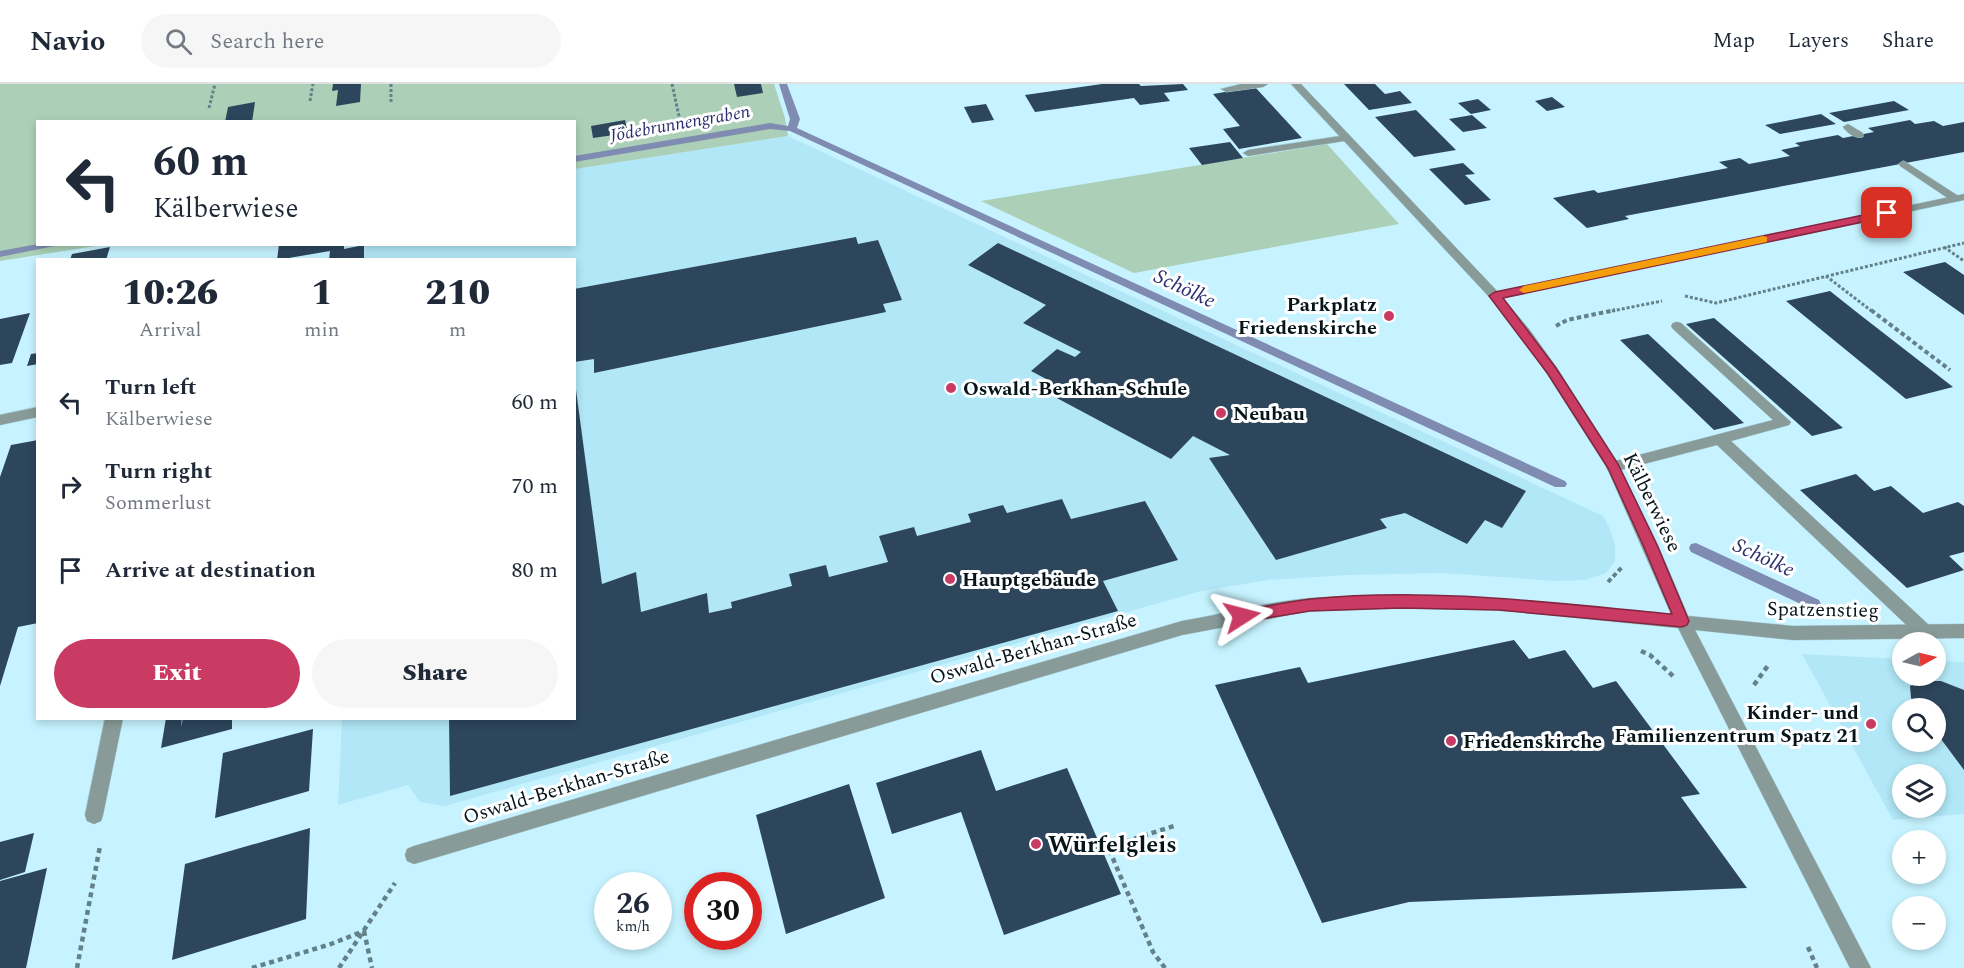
<!DOCTYPE html>
<html lang="en">
<head>
<meta charset="utf-8">
<style>
  body { margin:0; font-family:Spectral,serif; background:#f6f6f7; color:#1f2937; height:100vh; display:flex; flex-direction:column; font-size:22px; white-space:nowrap }
  * { box-sizing:border-box; margin:0 }
  p { font-size:20px; color:#747a83 }
  .icon { flex:none; width:33px; height:33px; fill:none; stroke:currentColor; stroke-width:2; stroke-linecap:round; stroke-linejoin:round }
  .map { position:relative; flex:1; overflow:hidden }
  .sheet { position:absolute; left:36px; top:174px; width:540px; height:462px; display:flex; flex-direction:column; background:#fff; border-radius:0px; box-shadow:0 3px 9px #0003 }
  .sheet>* { flex:none }
  .top-card { position:absolute; left:36px; top:36px; width:540px; height:126px; border-radius:0px; box-shadow:0 3px 9px #0003; background:#fff; color:#1f2937; overflow:hidden }
  .needle { width:39px; rotate:82deg }
  .buttons { position:absolute; left:1892px; top:548px; display:grid; gap:12px }
  .buttons a { display:grid; place-items:center; width:54px; height:54px; border-radius:50%; background:#fff; box-shadow:0 3px 9px #0003; font-size:30px }
  .speed { position:absolute; left:594px; top:788px; display:flex; gap:12px; font-size:30px; font-weight:700; text-align:center }
  .speed>* { display:grid; place-content:center; width:78px; height:78px; border-radius:50%; background:#fff; box-shadow:0 3px 9px #0003; line-height:1 }
  .speed small { font-size:15px; font-weight:400 }
  .speed .limit { border:9px solid #d22; background:#fff; color:#111 }
  .pin { position:absolute; display:grid; place-items:center; width:51px; height:51px; color:#fff; margin:-26px; border-radius:12px; box-shadow:0 3px 9px #0006 }
  .me { position:absolute; width:66px; margin:-33px; rotate:81deg; stroke-linejoin:round; filter:drop-shadow(0 0 4px #0008) }
  .turn { display:flex; align-items:center; gap:21px; height:126px; padding:0 18px; font-size:27px }
  .turn .icon { width:78px; height:78px; stroke-width:2.5 }
  .turn b { display:block; font-size:42px; line-height:51px }
  .eta { display:flex; justify-content:space-evenly; align-items:center; height:102px; text-align:center }
  .eta b { font-size:36px; font-weight:800; line-height:42px }
  .cta { display:flex; gap:12px; margin-top:auto; padding:12px 18px }
  .cta a { flex:1; height:69px; border-radius:36px; background:#ca3b63; color:#fff; font-size:24px; font-weight:800; line-height:69px; text-align:center }
  .cta a+a { background:#f6f6f7; color:#1f2937 }
  ul { padding:0; list-style:none }
  li { display:flex; align-items:center; gap:18px; height:84px; padding:0 18px }
  li div { flex:1 }
  li b { display:block; font-size:22px }
  li em { font-style:normal }
  header { display:flex; align-items:center; gap:36px; box-sizing:border-box; height:84px; padding:0 30px; background:#fff; border-bottom:2px solid #e0e1e3 }
  header strong { font-size:28px }
  nav { display:flex; gap:33px; margin-inline-start:auto; font-size:21px }
  .search { width:420px; height:54px; background:#f6f6f7; display:flex; align-items:center; gap:15px; box-sizing:border-box; padding:0 21px; border-radius:33px; color:#747a83; font-size:22px }
  .map>svg:first-child { display:block }
  .built { fill:#b1e7f6; fill-rule:evenodd }
  .green { fill:#acd0b7 }
  .lines { fill:none; stroke-linecap:round; stroke-linejoin:round }
  .stream { fill:#808bb2; fill-rule:evenodd }
  .building { fill:#2d465c }
  .lane-casing { stroke:#a7cfda; stroke-width:1 }
  .street-casing { stroke:#a7cfda; stroke-width:1 }
  .path-far2 { stroke:#638189; stroke-width:3; stroke-dasharray:3 2; stroke-linecap:butt }
  .path-far1 { stroke:#638189; stroke-width:4; stroke-dasharray:4.5 3; stroke-linecap:butt }
  .path { stroke:#638189; stroke-width:4.5; stroke-dasharray:5 4; stroke-linecap:butt }
  .lane { fill:#889b98; fill-rule:evenodd }
  .street { fill:#889b98; fill-rule:evenodd }
  .route { fill:#ca3b63; stroke:#832640; stroke-width:1.5 }
  .slow { fill:#f59e0b }
  .poi-dot { fill:#ca3b63; stroke:#fff; stroke-width:2 }
  .labels { text-anchor:middle; stroke-width:6; stroke-linejoin:round; paint-order:stroke }
  .far-water-label { font-size:18px; font-style:italic; fill:#2b2e6d; stroke:#fff }
  .poi-label { font-size:20px; font-weight:bold; fill:#051519; stroke:#fff; text-anchor:start }
  .street-label { font-size:20px; fill:#051519; stroke:#fff }
  .water-label { font-size:21px; font-style:italic; fill:#2b2e6d; stroke:#fff }
  .near-poi-label { font-size:24px; font-weight:bold; fill:#051519; stroke:#fff; text-anchor:start }
</style>
</head>
<body>
<header>
<strong>Navio</strong>
<div class="search"><svg class="icon" aria-label="search" viewBox="0 0 24 24"><circle cx="10" cy="10" r="6"/><path d="M15 15l6 6"/></svg>Search here</div>
<nav><a>Map</a><a>Layers</a><a>Share</a></nav>
</header>
<div class="map">
<svg width="1964" height="884" viewBox="0 0 1964 884">
  <rect width="100%" height="100%" fill="#c6f3ff"/>
  <path class="built" d="M788 52 1603 432 1610 445 1615 461V477L1606 489 1585 496 1557 497 1443 489 1348 491 1269 496 1201 507 445 722 420 718 408 701 338 721 342 635 574 634V176L364 175 365 161 574 160 575 85Z
    M1802 570 1902 575V591H1935V577L1964 578V730L1893 736ZM1902 624H1935V657H1902ZM1902 690H1935V723H1902Z"/>
  <path class="green" d="M0 0H774L785 34 788 52 575 85 574 38H38V160L102 161 0 177Z
    M1327 60 1399 140 1134 189 981 117Z"/>
  <g class="lines">
    <path class="stream" d="M779 0H787L800 35 797 44 1565 397 1567 400 1565 403H1555L790 47 770 45 574 78V72L770 39 788 42 790 35Z
      M38 160H64L0 173V167Z
      M1696 459 1819 516 1821 520 1819 524 1814 526 1809 524 1691 468 1689 464 1691 460Z"/>
  </g>
  <path class="building" d="M333 0H361L360 18 336 22 338 6 332 7Z
    M734 0H761L763 9 737 13Z
    M1102 0H1139L1141 2 1183 0 1188 6 1164 9 1170 17 1140 21 1134 14 1035 28 1025 11Z
    M1344 0H1375L1385 10 1400 7 1412 19 1369 26Z
    M1255 3 1302 54 1239 65 1223 45 1240 42 1213 10Z
    M1552 13 1565 23 1547 27 1535 17Z
    M1478 15 1491 26 1471 30 1458 19Z
    M1894 17 1909 26 1844 38 1829 29Z
    M255 18 252 38H225L228 23Z
    M986 20 994 36 972 39 964 23Z
    M1416 26 1456 66 1414 73 1375 33Z
    M1821 30 1836 40 1780 50 1765 41Z
    M1472 31 1487 44 1463 48 1449 35Z
    M625 36 628 49 593 54 591 42Z
    M1910 36 1915 40 1934 37 1943 42 1964 38V68L1625 132 1629 135 1587 144 1553 114 1594 106 1598 109 1728 84 1719 78 1740 74 1749 80 1790 72 1781 66 1800 62 1795 59 1838 51 1843 54 1874 48 1868 44Z
    M1230 58 1243 74 1202 81 1189 64Z
    M1463 79 1475 90 1465 91 1491 116 1465 121 1429 85Z
    M856 153 858 160 878 156 902 216 883 220 886 228 594 289V275L574 278V205Z
    M998 159 1526 407 1502 444 1485 436 1467 460 1405 429 1380 435 1387 444 1276 476 1209 374 1230 371 1193 352 1171 375 1040 305 1050 297 1031 287 1057 265 1075 273 1081 268 1023 239 1046 221 968 181Z
    M279 160H344V165L364 161V174L329 176 330 167 277 176Z
    M110 163 106 176H70L72 170Z
    M1945 178 1964 191V231L1903 188Z
    M1830 207 1859 230 1953 303 1906 315 1786 217Z
    M30 229 12 279 0 281V235Z
    M1714 234 1843 344 1812 352 1686 240Z
    M1648 250 1744 339 1714 346 1620 256Z
    M38 269V280L27 282 31 270Z
    M574 291 602 500 636 488 641 528 707 509 709 529 732 524 731 518 792 502 789 490 826 481 829 493 888 478 879 452 914 443 917 452 971 438 968 430 1003 421 1007 429 1062 415 1071 435 1145 417 1178 476 1103 497 1118 527 450 712 449 634H574Z
    M38 356V539L18 543 0 602V393L11 361Z
    M1856 390 1874 407 1891 402 1923 429 1958 418 1964 422V468L1949 472 1964 486 1907 504 1800 406Z
    M1514 556 1529 575 1565 566 1593 604 1616 597 1700 710 1681 713 1747 804 1409 818 1322 839 1215 601 1300 583 1308 599Z
    M1921 597H1941L1964 606V686L1935 647V624H1918L1911 614 1910 602Z
    M166 634H182L181 643 183 634H232V645L161 664Z
    M313 645 309 707 215 734 223 669Z
    M981 666 996 707 1067 684 1121 810 1004 851 961 728 892 750 876 699Z
    M849 700 885 814 786 850 756 731Z
    M310 744 306 835 172 876 185 780Z
    M34 749 25 788 0 796V758Z
    M47 784 26 884H0V797Z"/>
  <g class="lines">
    <defs>
      <path id="lane" d="M1241 0H1268L1263 3 1226 8 1221 5Z
        M1848 40 1863 49V53C1855 55 1847 49 1843 43Z
        M1347 51 1352 54 1351 56 1248 72 1243 69 1248 66Z
        M1904 77 1960 113V117H1952L1900 82 1899 80Z
        M1677 238 1681 239 1791 338 1789 341 1731 357 1930 542 1932 547 1930 552 1924 554 1918 552 1717 361 1613 388 1608 387 1606 383 1608 379 1773 336 1673 245 1671 242 1673 239Z"/>
      <path id="street" d="M1291 0H1301L1498 208 1964 110V116L1503 214 1529 245 1557 284 1618 379 1658 461 1688 532 1793 542 1964 540V554L1793 556 1695 546 1871 884H1850L1678 544 1498 526 1401 524 1310 527 1182 551 414 780 407 777 405 771 407 765 414 762 1182 537C1224 530 1270 517 1312 514 1433 506 1552 519 1671 530L1607 384 1547 290 1521 251 1491 215Z
        M38 323V333L0 341V331Z
        M105 634H123L103 731 101 737 94 740 87 737 85 731Z"/>
    </defs>
    <use href="#lane" class="lane-casing"/>
    <use href="#street" class="street-casing"/>
    <path class="path-far2" d="M391 0V18
      M672 0 682 46
      M310 17 313 0
      M209 24 215 0
      M1944 163 1964 177
      M1826 192 1873 228
      M1685 212 1716 219 1964 159
      M1607 228 1662 217"/>
    <path class="path-far1" d="M1871 226 1950 286
      M1556 242 1567 236 1615 226
      M1608 498 1623 482"/>
    <path class="path" d="M1641 567 1650 571 1673 592
      M1754 601 1769 580
      M364 847 372 884
      M1808 863 1817 884
      M77 884 100 762
      M252 884 331 860 364 847
      M339 884 395 799
      M1165 884 1153 868 1108 763 1177 741"/>
    <use href="#lane" class="lane"/>
    <use href="#street" class="street"/>
  </g>
  <path class="route" d="M1887 126 1892 129 1891 132 1503 214 1556 284 1618 380 1657 461 1689 537 1687 541 1682 543 1498 526 1401 524 1310 527 1242 538 1236 537 1234 532 1236 528 1242 526C1264 523 1287 518 1310 515 1430 503 1552 519 1672 530L1643 461 1608 384 1548 290 1489 212 1495 208Z"/>
  <path class="slow" d="M1763 152 1767 153V158L1524 209 1519 206 1524 202Z"/>
  <g class="poi-dot">
    <circle cx="1389" cy="232" r="6"/>
    <circle cx="951" cy="304" r="6"/>
    <circle cx="1221" cy="329" r="6"/>
    <circle cx="950" cy="495" r="6"/>
    <circle cx="1871" cy="640" r="6"/>
    <circle cx="1451" cy="657" r="6"/>
    <circle cx="1036" cy="760" r="6"/>
  </g>
  <g class="labels">
    <g class="far-water-label">
      <text transform="translate(680 39) rotate(-10)" y="6">Jödebrunnengraben</text>
    </g>
    <g class="poi-label">
      <text x="1377" y="227" text-anchor="end">Parkplatz<tspan x="1377" dy="23">Friedenskirche</tspan></text>
      <text x="963" y="311">Oswald-Berkhan-Schule</text>
      <text x="1233" y="336">Neubau</text>
      <text x="962" y="502">Hauptgebäude</text>
      <text x="1859" y="635" text-anchor="end">Kinder- und<tspan x="1859" dy="23">Familienzentrum Spatz 21</tspan></text>
      <text x="1463" y="664">Friedenskirche</text>
    </g>
    <g class="street-label">
      <text transform="translate(1653 418) rotate(64)" y="7">Kälberwiese</text>
      <text transform="translate(1823 525) rotate(1)" y="7">Spatzenstieg</text>
      <text transform="translate(1033 564) rotate(-16)" y="7">Oswald-Berkhan-Straße</text>
      <text transform="translate(566 702) rotate(-17)" y="7">Oswald-Berkhan-Straße</text>
    </g>
    <g class="water-label">
      <text transform="translate(1185 204) rotate(25)" y="7">Schölke</text>
      <text transform="translate(1764 473) rotate(25)" y="7">Schölke</text>
    </g>
    <g class="near-poi-label">
      <text x="1048" y="768">Würfelgleis</text>
    </g>
  </g>
</svg>
<div class="buttons">
<a><svg class="needle" viewBox="-14 -14 28 28"><path d="M0-13l5 13h-10z" fill="#e53935"/><path d="M0 13l5-13h-10z" fill="#747a83"/></svg></a>
<a><svg class="icon" aria-label="search" viewBox="0 0 24 24"><circle cx="10" cy="10" r="6"/><path d="M15 15l6 6"/></svg></a>
<a><svg class="icon" aria-label="layers" viewBox="0 0 24 24"><path d="M12 4l9 5-9 5-9-5zM3 14l9 5 9-5"/></svg></a>
<a>+</a>
<a>−</a>
</div>
<div class="speed"><div>26<small>km/h</small></div><div class="limit">30</div></div>
<div class="pin" style="left:1887px;top:129px;background:#d93025"><svg class="icon" aria-label="arrive" viewBox="0 0 24 24"><path d="M6 21V4h12l-3 4 3 4H6"/></svg></div>
<svg class="me" style="left:1242px;top:532px" viewBox="-20 -20 40 40"><path d="M0-17L14 15 0 8-14 15z" fill="#ca3b63" stroke="#fff" stroke-width="4"/></svg>
<div class="top-card">
<div class="turn"><svg class="icon" aria-label="left" viewBox="0 0 24 24"><path d="M17 20v-9H6M10 6l-5 5 5 5"/></svg><div><b>60 m</b>Kälberwiese</div></div>
</div>
<section class="sheet">
<div class="eta">
<div><b>10:26</b><p>Arrival</p></div>
<div><b>1</b><p>min</p></div>
<div><b>210</b><p>m</p></div>
</div>
<ul>
<li><svg class="icon" aria-label="left" viewBox="0 0 24 24"><path d="M17 20v-9H6M10 6l-5 5 5 5"/></svg><div><b>Turn left</b><p>Kälberwiese</p></div><em>60 m</em></li>
<li><svg class="icon" aria-label="right" viewBox="0 0 24 24"><path d="M7 20v-9h11M14 6l5 5-5 5"/></svg><div><b>Turn right</b><p>Sommerlust</p></div><em>70 m</em></li>
<li><svg class="icon" aria-label="arrive" viewBox="0 0 24 24"><path d="M6 21V4h12l-3 4 3 4H6"/></svg><div><b>Arrive at destination</b></div><em>80 m</em></li>
</ul>
<div class="cta"><a>Exit</a><a>Share</a></div>
</section>
</div>
</body>
</html>
